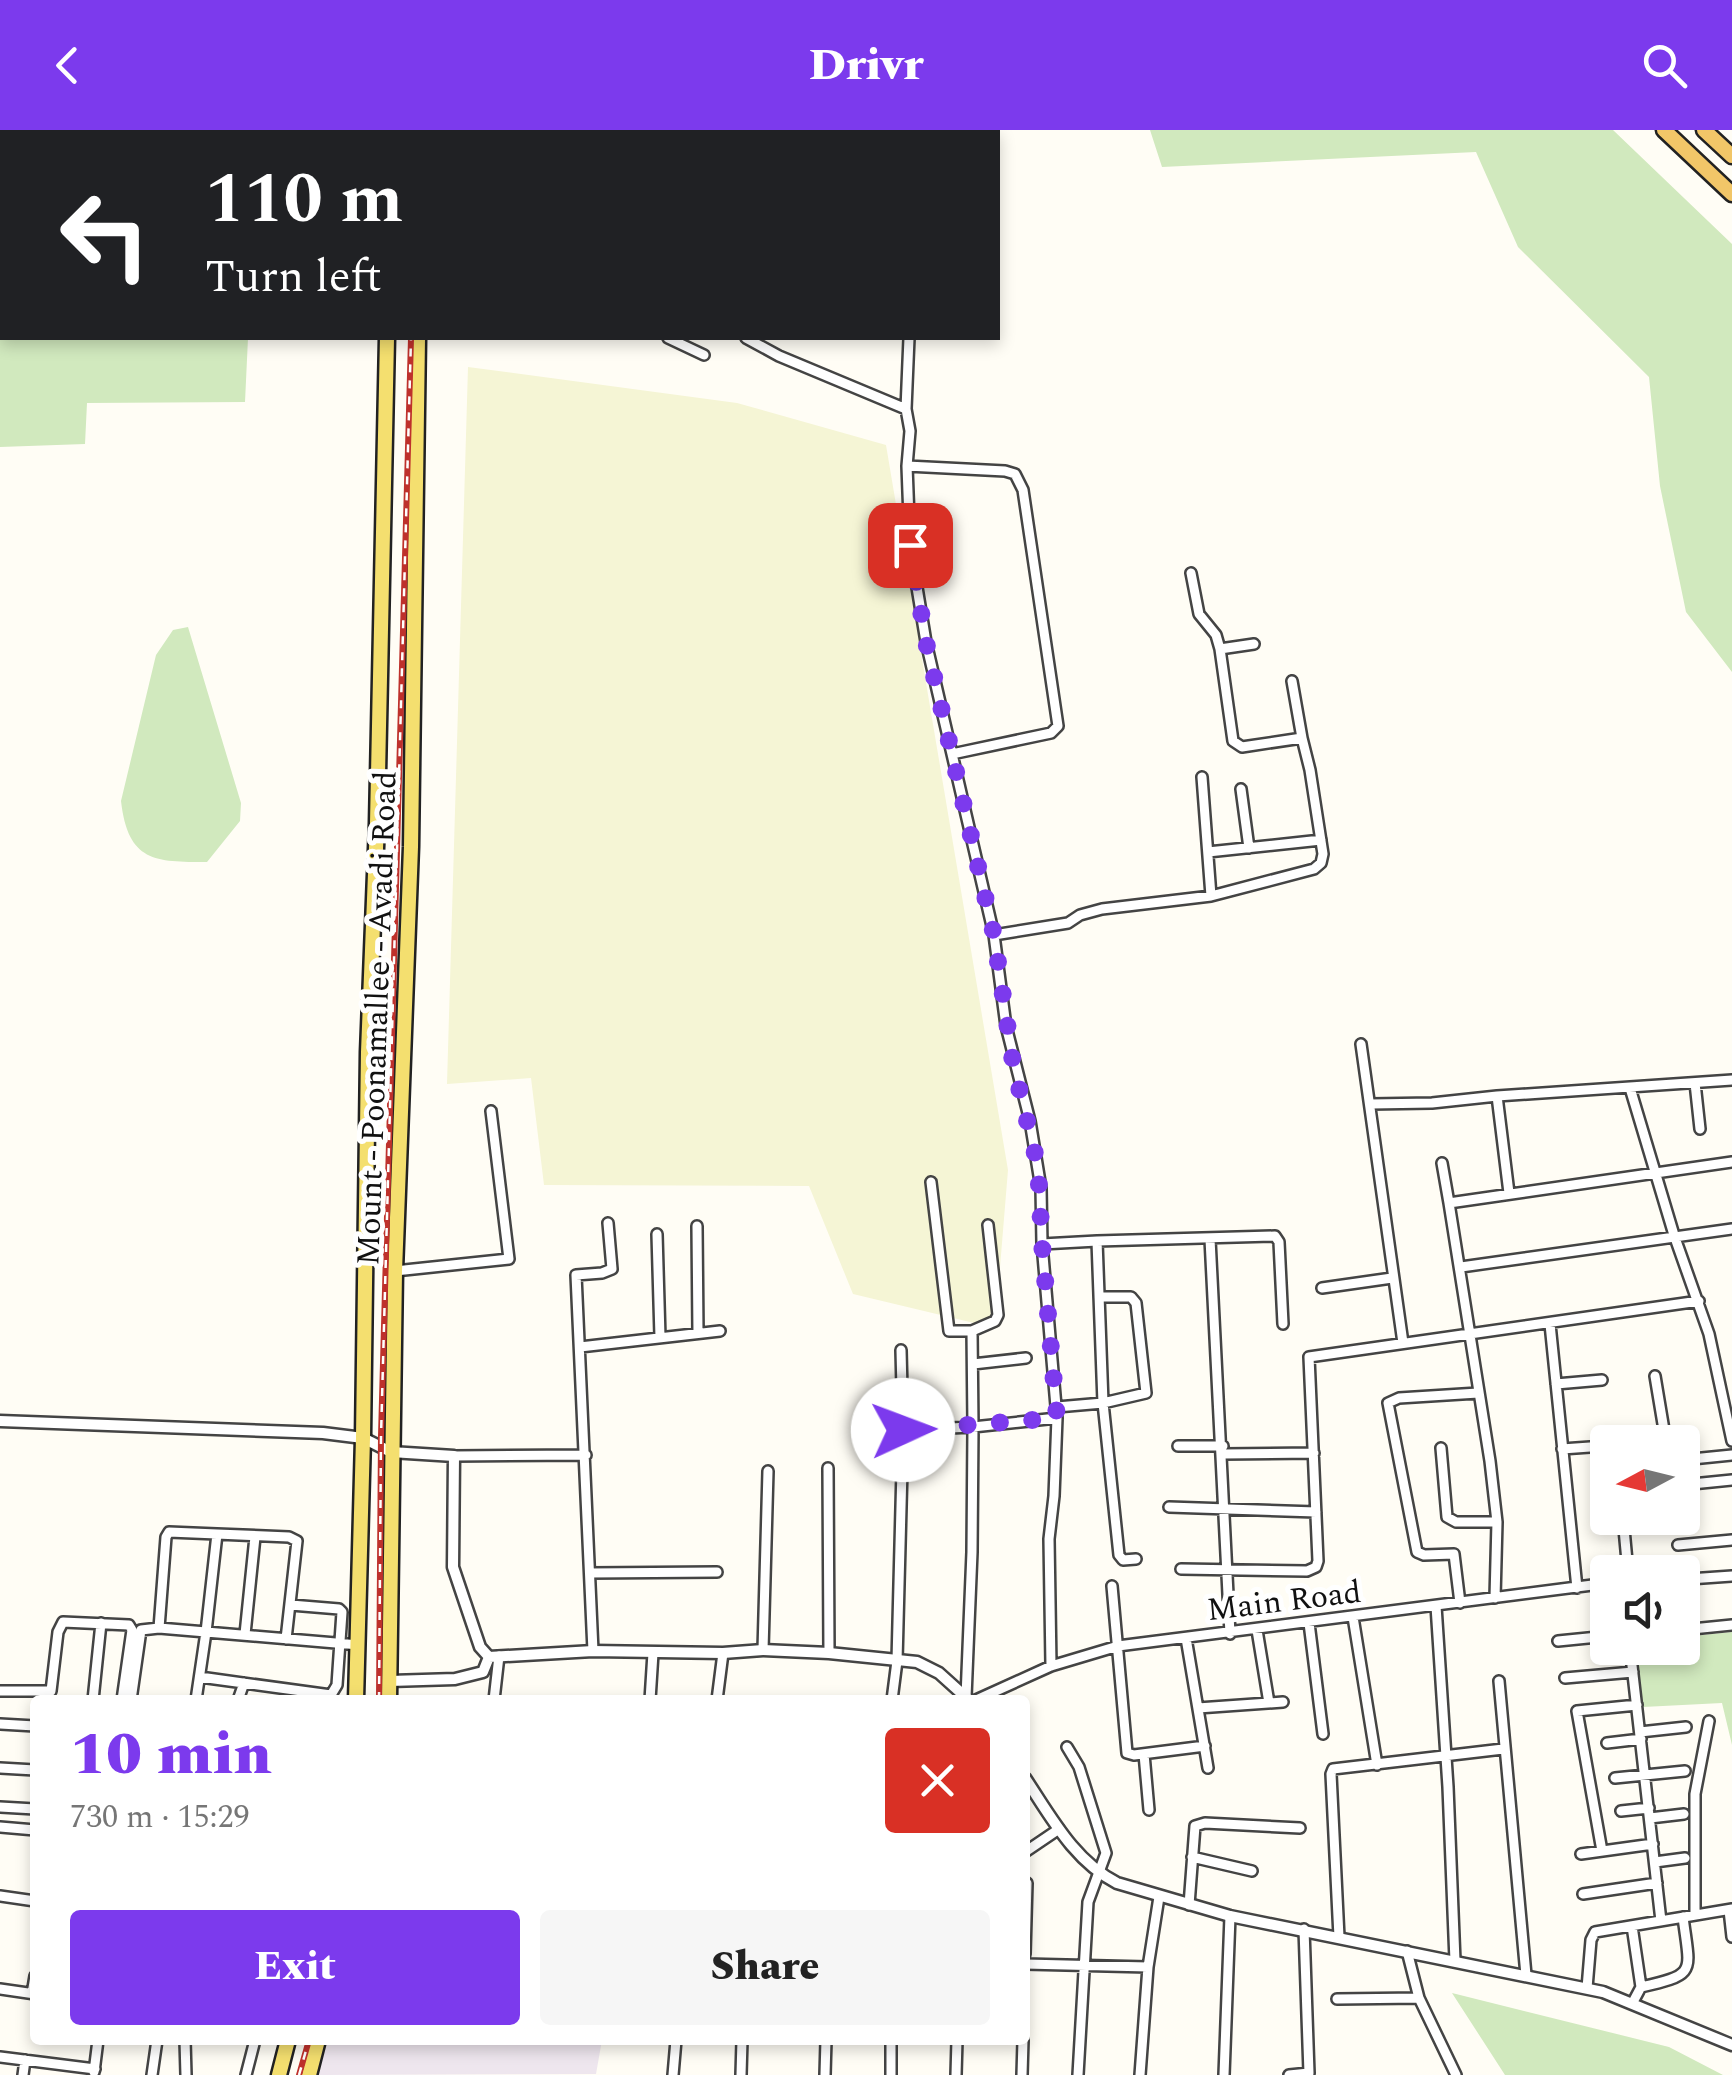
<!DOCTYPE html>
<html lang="en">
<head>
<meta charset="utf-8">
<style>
  body { margin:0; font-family:Spectral,serif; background:#f6f6f6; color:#222; height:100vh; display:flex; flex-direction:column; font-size:38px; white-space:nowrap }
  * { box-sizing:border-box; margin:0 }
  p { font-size:32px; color:#767676 }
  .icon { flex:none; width:55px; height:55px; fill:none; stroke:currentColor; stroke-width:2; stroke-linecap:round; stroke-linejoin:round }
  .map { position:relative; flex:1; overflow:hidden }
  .sheet { position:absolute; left:30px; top:1565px; width:1000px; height:350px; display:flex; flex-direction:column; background:#fff; border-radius:10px; box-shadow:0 5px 15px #0003 }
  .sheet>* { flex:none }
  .hud { position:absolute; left:0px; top:0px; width:1000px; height:210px; box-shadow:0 5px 15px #0003; background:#202124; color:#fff; overflow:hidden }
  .needle { width:65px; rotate:263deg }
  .buttons { position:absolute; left:1590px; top:1295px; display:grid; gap:20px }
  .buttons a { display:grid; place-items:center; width:110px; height:110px; border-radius:10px; background:#fff; box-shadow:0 5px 15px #0003; font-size:50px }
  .pin { position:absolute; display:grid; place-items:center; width:85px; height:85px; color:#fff; margin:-42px; border-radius:20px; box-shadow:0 5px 15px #0006 }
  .me { position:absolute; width:110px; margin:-55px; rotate:88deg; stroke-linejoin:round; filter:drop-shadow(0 0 8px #0008) }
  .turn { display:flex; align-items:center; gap:35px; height:210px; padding:0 40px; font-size:45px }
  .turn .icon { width:130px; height:130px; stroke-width:2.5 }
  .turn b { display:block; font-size:70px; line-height:85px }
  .round { display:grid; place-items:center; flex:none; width:105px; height:105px; border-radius:10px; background:#f6f6f6 }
  .overview { display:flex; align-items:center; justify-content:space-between; height:170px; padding:0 40px }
  h1 { font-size:60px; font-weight:800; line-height:75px; color:#7c3aed }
  .button { display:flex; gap:20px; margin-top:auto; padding:20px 40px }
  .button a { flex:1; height:115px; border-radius:10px; background:#7c3aed; color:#fff; font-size:40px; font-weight:800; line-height:115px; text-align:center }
  .button a+a { background:#f6f6f6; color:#222 }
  header { display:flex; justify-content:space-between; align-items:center; height:130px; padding:0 40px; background:#7c3aed; color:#fff; font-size:45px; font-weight:800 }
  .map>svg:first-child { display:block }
  .industrial { fill:#eee6ee }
  .farmland { fill:#f5f5d5 }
  .green { fill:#d1e9be }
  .water { fill:#bbdaf5; stroke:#4489ca; stroke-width:2.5 }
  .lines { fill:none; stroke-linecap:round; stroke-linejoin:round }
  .minor-casing { stroke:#444; stroke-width:14 }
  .tertiary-casing { stroke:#444; stroke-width:15 }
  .primary-casing { stroke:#222; stroke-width:19 }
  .trunk-casing { stroke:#222; stroke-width:19 }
  .minor { stroke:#fff; stroke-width:9 }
  .tertiary { stroke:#fff; stroke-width:10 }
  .primary { stroke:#f4df6f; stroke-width:14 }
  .trunk { stroke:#f2c668; stroke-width:14 }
  .rail-casing { stroke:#be312c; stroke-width:6 }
  .rail { stroke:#fff; stroke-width:2.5; stroke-dasharray:8; stroke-linecap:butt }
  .route { stroke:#7c3aed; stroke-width:18; stroke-dasharray:0 32.4 }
  .labels { text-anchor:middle; stroke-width:10; stroke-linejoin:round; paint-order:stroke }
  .street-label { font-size:32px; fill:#111; stroke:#fff }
</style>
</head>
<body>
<header><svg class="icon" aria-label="back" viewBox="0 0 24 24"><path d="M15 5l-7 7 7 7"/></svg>Drivr<svg class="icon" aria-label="search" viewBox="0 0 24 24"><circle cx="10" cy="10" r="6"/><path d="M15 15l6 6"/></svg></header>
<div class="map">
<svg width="1732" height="1945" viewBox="0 0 1732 1945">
  <rect width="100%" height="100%" fill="#fffdf5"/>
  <path class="industrial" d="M328 1910H602L596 1944 318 1945Z"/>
  <path class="farmland" d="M468 237 737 273 886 315 1008 1040 995 1198 853 1164 809 1056 544 1055 531 948 447 954Z"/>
  <path class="green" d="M1150 0H1613L1732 114V542L1686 482 1660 356 1649 247 1518 117 1476 22 1162 37Z
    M0 152 2 208H248L245 272 87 273 85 314 0 317Z
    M188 497 241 673 240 691 207 732C155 732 128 732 121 671L156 525 173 500Z
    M1732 1502V1615L1722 1573 1643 1577 1636 1518H1682L1683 1507Z
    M1452 1863 1669 1917 1723 1945H1505Z"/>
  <path class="water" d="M432 0H799L432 2Z"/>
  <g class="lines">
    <defs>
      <path id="minor" d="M20 0V2
        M75 0V2
        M103 0V2
        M218 0V2
        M320 0V2
        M890 0 891 2
        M903 2 916 0
        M933 2 947 0
        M668 208 704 225
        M746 208 779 226 906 279
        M909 208 906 279 910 301 907 336 910 415 926 512 994 805 1006 896 1030 991 1041 1058 1042 1114 1057 1288 1054 1366 1049 1409 1051 1536
        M907 336 1005 341 1015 344 1023 360 1058 596 1051 603 952 624
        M1220 519 1254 514
        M1292 551 1302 608
        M1202 647 1211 766
        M1241 659 1249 718
        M1208 722 1321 710
        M994 805 1068 793 1080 785 1102 779 1211 766 1314 739 1321 733 1323 724 1310 640 1302 608 1242 617 1233 611 1220 519 1216 505 1199 484 1191 443
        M1361 914 1403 1213
        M1695 953 1700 999
        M1630 958 1674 1105 1709 1204 1732 1311
        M1497 966 1732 950
        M1371 974 1432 973 1497 966 1509 1063
        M1442 1033 1449 1073
        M697 1096 698 1203
        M657 1104 660 1207
        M1210 1109 1230 1504
        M1042 1114 1097 1111
        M1461 1137 1732 1099
        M395 1141 509 1129 491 981
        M1322 1158 1392 1148
        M1099 1167H1131L1136 1173 1146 1263 1103 1273 1119 1425 1123 1430 1136 1429
        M1550 1194 1577 1458
        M972 1201 995 1191 998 1185 988 1095
        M580 1217 720 1201
        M973 1234 1026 1228
        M1655 1246 1666 1312
        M1556 1254 1602 1250
        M1057 1277 1103 1273 1097 1111 1275 1106 1279 1112 1283 1194
        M903 1300 973 1297 972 1201H949L931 1052
        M1178 1316H1223
        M1441 1318 1447 1387 1456 1392H1497
        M1562 1319 1604 1316
        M1223 1324 1314 1323
        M454 1326 586 1325
        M1682 1330 1732 1325
        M828 1338 829 1523
        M1682 1355 1732 1350
        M1169 1377 1316 1382
        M1623 1388 1628 1442
        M1678 1415 1732 1410
        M1181 1439 1307 1441 1316 1437 1318 1431 1309 1227 1699 1171
        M1673 1442H1674
        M590 1443 717 1442
        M1689 1449 1732 1446
        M1112 1456 1127 1623 1134 1625 1205 1616
        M1495 1468 1497 1392 1490 1331 1449 1073 1732 1032
        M1460 1473 1454 1424 1424 1425 1417 1422 1388 1273 1399 1268 1478 1263
        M1436 1476 1448 1657 1455 1831
        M1353 1487 1377 1635
        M1309 1493 1323 1604
        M159 1498 206 1502 217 1404 289 1407 297 1411 286 1509
        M1257 1500 1269 1573
        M1682 1500 1732 1495
        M245 1504 255 1407
        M1186 1508 1208 1638
        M1558 1511 1608 1506
        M1630 1518 1661 1791
        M763 1520 768 1341
        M593 1521 576 1145 602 1143 612 1139 608 1093
        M200 1547 331 1565 337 1555 342 1482 339 1479 291 1475
        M1565 1548 1633 1542
        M1499 1551 1526 1845
        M0 1561H51L58 1502 63 1492 129 1495 132 1500 122 1570
        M966 1567 972 1422 973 1297 1057 1288
        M93 1570 101 1493
        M131 1570 141 1500 159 1498 166 1407 169 1402 217 1404
        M196 1570 206 1502 359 1515
        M238 1570 244 1553
        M494 1570 499 1526
        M650 1570 653 1523
        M717 1570 723 1523
        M892 1570 897 1531 903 1300 901 1220
        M976 1570 1051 1536 1118 1516 1608 1453
        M1198 1578 1283 1572
        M0 1594 35 1596
        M1640 1602 1686 1597
        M1607 1613 1641 1609
        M1067 1617 1079 1637 1106 1723 1088 1772 1078 1945
        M1144 1624 1149 1680
        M0 1638 35 1640
        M1615 1648 1685 1641
        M0 1677 35 1679
        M1621 1681 1649 1678
        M1650 1688 1684 1684
        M0 1697 35 1700
        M1602 1721 1577 1581 1637 1575
        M1025 1722 1059 1699
        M1581 1724 1653 1714
        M1192 1727 1252 1741
        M1655 1732 1685 1728
        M1583 1764 1657 1753
        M0 1766 35 1771
        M1189 1775 1195 1696 1205 1693 1300 1698
        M1729 1780 1732 1807
        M1695 1785V1664L1709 1591
        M1632 1796 1641 1857
        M1339 1807 1331 1644 1333 1639 1503 1619
        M1407 1821 1419 1868 1456 1945
        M1025 1824 1027 1753
        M1025 1834 1148 1837
        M1587 1858 1591 1810 1595 1802 1732 1779
        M0 1859 35 1864
        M32 1864 35 1846
        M1337 1869 1419 1868
        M1633 1872 1641 1857C1698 1844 1690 1843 1683 1787
        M185 1910 186 1945
        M891 1910V1945
        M0 1927 95 1939
        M94 1942 98 1910
        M23 1945 25 1930
        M152 1945 157 1910
        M246 1945 255 1910
        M673 1945 676 1910
        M741 1945 742 1910
        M825 1945 826 1910
        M956 1945 957 1910
        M1022 1945 1023 1910
        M1140 1945 1148 1837 1159 1767
        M1224 1945 1230 1786
        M1289 1945 1309 1943 1304 1799"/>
      <path id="tertiary" d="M0 111 2 110
        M0 1291 323 1303 363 1308 391 1322 454 1326 453 1437 480 1517 489 1527
        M489 1527 593 1521 723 1523 763 1520 829 1523 917 1532 939 1543 969 1570
        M390 1551 455 1549 483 1542 489 1527
        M1025 1648C1051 1687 1074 1731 1117 1753L1230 1786 1603 1862 1732 1915"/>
      <path id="primary" d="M385 0V2
        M415 0V2
        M356 1570 363 1308 368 922 377 693 387 208
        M389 1570 395 1141 411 717 418 208
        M279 1945 288 1910
        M309 1945 318 1910"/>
      <path id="trunk" d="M1664 0 1732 64
        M1704 0 1732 26"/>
    </defs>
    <use href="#minor" class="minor-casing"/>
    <use href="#tertiary" class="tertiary-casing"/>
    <use href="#primary" class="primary-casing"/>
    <use href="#trunk" class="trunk-casing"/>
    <use href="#minor" class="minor"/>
    <use href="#tertiary" class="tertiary"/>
    <use href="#primary" class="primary"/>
    <use href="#trunk" class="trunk"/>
    <defs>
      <path id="rail" d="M405 0V2
        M379 1570 381 1306 411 208
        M299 1945 309 1910"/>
    </defs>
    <use href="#rail" class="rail-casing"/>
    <use href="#rail" class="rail"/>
  </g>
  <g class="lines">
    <path class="route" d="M903 1300 1057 1288 1042 1114 1038 1036 1013 933 994 805 926 512 910 415"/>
  </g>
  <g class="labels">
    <g class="street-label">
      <text transform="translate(376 888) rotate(-88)" y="11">Mount - Poonamallee - Avadi Road</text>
      <text transform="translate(1284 1470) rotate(-7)" y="11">Main Road</text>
    </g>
  </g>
</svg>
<div class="buttons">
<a><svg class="needle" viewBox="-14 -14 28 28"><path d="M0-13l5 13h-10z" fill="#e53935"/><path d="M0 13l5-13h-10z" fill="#767676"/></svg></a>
<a><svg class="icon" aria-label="sound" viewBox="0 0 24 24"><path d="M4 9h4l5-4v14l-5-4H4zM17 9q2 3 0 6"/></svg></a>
</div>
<div class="pin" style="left:910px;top:415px;background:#d93025"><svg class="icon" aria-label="arrive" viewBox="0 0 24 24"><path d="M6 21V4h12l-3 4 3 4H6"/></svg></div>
<svg class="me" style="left:903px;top:1300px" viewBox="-20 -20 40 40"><circle r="19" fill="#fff"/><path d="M0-13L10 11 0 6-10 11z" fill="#7c3aed"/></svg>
<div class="hud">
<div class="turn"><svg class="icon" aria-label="left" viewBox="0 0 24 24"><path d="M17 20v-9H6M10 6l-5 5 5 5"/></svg><div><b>110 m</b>Turn left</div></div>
</div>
<section class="sheet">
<div class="overview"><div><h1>10 min</h1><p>730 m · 15:29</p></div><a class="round" style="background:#d93025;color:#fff"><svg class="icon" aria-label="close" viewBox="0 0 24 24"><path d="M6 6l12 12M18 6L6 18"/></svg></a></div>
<div class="button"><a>Exit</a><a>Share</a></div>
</section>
</div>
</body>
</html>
